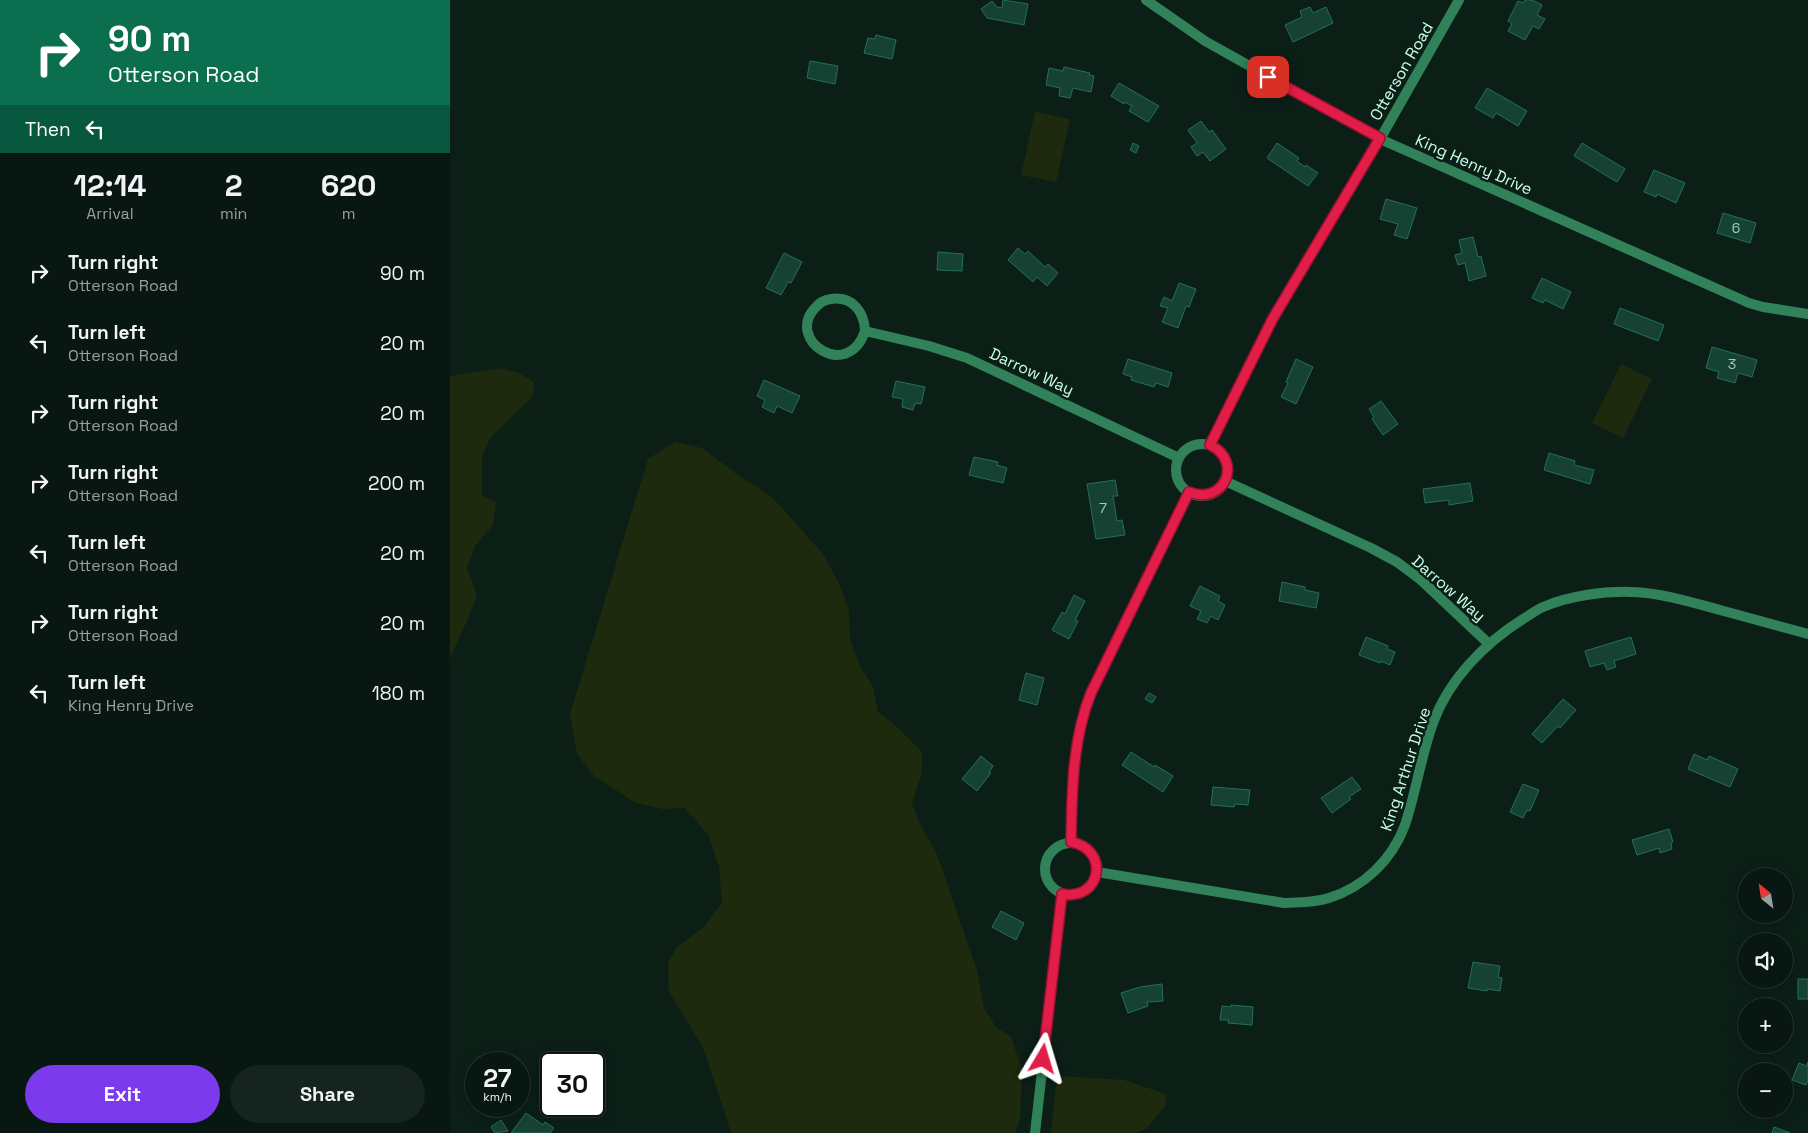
<!DOCTYPE html>
<html lang="en">
<head>
<meta charset="utf-8">
<style>
  body { margin:0; font-family:"Space Grotesk",sans-serif; background:#16241f; color:#f1f3f6; height:100vh; display:flex; flex-direction:column; font-size:19px; white-space:nowrap }
  * { box-sizing:border-box; margin:0 }
  p { font-size:16px; color:#989f9f }
  .icon { flex:none; width:28px; height:28px; fill:none; stroke:currentColor; stroke-width:2; stroke-linecap:round; stroke-linejoin:round }
  .map { position:relative; flex:1; overflow:hidden }
  .details { display:flex; flex-direction:column; background:#081711; width:450px }
  .details>* { flex:none }
  .top-card { background:#0b6e4f; color:#fff; overflow:hidden }
  .needle { width:32px; rotate:330deg }
  .tools { position:absolute; left:1288px; top:868px; display:grid; gap:10px }
  .tools a { display:grid; place-items:center; width:55px; height:55px; border-radius:50%; background:#081711; box-shadow:0 2px 12px #0003,0 0 0 1px #293631; font-size:25px }
  .speed { position:absolute; left:15px; top:1052px; display:flex; gap:10px; font-size:25px; font-weight:700; text-align:center }
  .speed>* { display:grid; place-content:center; width:65px; height:65px; border-radius:50%; background:#081711; box-shadow:0 2px 12px #0003,0 0 0 1px #293631; line-height:1 }
  .speed small { font-size:12px; font-weight:400 }
  .speed .limit { border:2px solid #111; border-radius:8px; background:#fff; color:#111 }
  .pin { position:absolute; display:grid; place-items:center; width:42px; height:42px; color:#fff; margin:-21px; border-radius:10px; box-shadow:0 2px 8px #0006 }
  .me { position:absolute; width:55px; margin:-28px; rotate:7deg; stroke-linejoin:round; filter:drop-shadow(0 0 4px #0008) }
  .turn { display:flex; align-items:center; gap:18px; height:105px; padding:0 25px; font-size:22px }
  .turn .icon { width:65px; height:65px; stroke-width:2.5 }
  .turn b { display:block; font-size:35px; line-height:42px }
  .then { display:flex; align-items:center; height:48px; padding:0 25px; background:#0003; gap:10px; font-size:19px }
  .eta { display:flex; justify-content:space-evenly; align-items:center; height:85px; text-align:center }
  .eta b { font-size:30px; font-weight:800; line-height:35px }
  .primary-button { display:flex; gap:10px; margin-top:auto; padding:10px 25px }
  .primary-button a { flex:1; height:58px; border-radius:30px; background:#7c3aed; color:#fff; font-size:20px; font-weight:800; line-height:58px; text-align:center }
  .primary-button a+a { background:#16241f; color:#f1f3f6 }
  ul { padding:0; list-style:none }
  li { display:flex; align-items:center; gap:15px; height:70px; padding:0 25px }
  li div { flex:1 }
  li b { display:block; font-size:19px }
  li em { font-style:normal }
  main { display:flex; flex:1; min-height:0 }
  .map>svg:first-child { display:block }
  .green { fill:#1e2a0d }
  .building { fill:#154232; stroke:#257055 }
  .lines { fill:none; stroke-linecap:round; stroke-linejoin:round }
  .minor { stroke:#318258; stroke-width:10 }
  .route-casing { stroke:#92132f; stroke-width:12 }
  .route { stroke:#e11d48; stroke-width:9 }
  .labels { text-anchor:middle; stroke-width:5; stroke-linejoin:round; paint-order:stroke }
  .number-label { font-size:14px; fill:#9cd0ba }
  .street-label { font-size:16px; fill:#c9ffe7; stroke:#0b1f17 }
</style>
</head>
<body>
<main>
<section class="details">
<div class="top-card">
<div class="turn"><svg class="icon" aria-label="right" viewBox="0 0 24 24"><path d="M7 20v-9h11M14 6l5 5-5 5"/></svg><div><b>90 m</b>Otterson Road</div></div>
<div class="then">Then<svg class="icon" aria-label="left" viewBox="0 0 24 24"><path d="M17 20v-9H6M10 6l-5 5 5 5"/></svg></div>
</div>
<div class="eta">
<div><b>12:14</b><p>Arrival</p></div>
<div><b>2</b><p>min</p></div>
<div><b>620</b><p>m</p></div>
</div>
<ul>
<li><svg class="icon" aria-label="right" viewBox="0 0 24 24"><path d="M7 20v-9h11M14 6l5 5-5 5"/></svg><div><b>Turn right</b><p>Otterson Road</p></div><em>90 m</em></li>
<li><svg class="icon" aria-label="left" viewBox="0 0 24 24"><path d="M17 20v-9H6M10 6l-5 5 5 5"/></svg><div><b>Turn left</b><p>Otterson Road</p></div><em>20 m</em></li>
<li><svg class="icon" aria-label="right" viewBox="0 0 24 24"><path d="M7 20v-9h11M14 6l5 5-5 5"/></svg><div><b>Turn right</b><p>Otterson Road</p></div><em>20 m</em></li>
<li><svg class="icon" aria-label="right" viewBox="0 0 24 24"><path d="M7 20v-9h11M14 6l5 5-5 5"/></svg><div><b>Turn right</b><p>Otterson Road</p></div><em>200 m</em></li>
<li><svg class="icon" aria-label="left" viewBox="0 0 24 24"><path d="M17 20v-9H6M10 6l-5 5 5 5"/></svg><div><b>Turn left</b><p>Otterson Road</p></div><em>20 m</em></li>
<li><svg class="icon" aria-label="right" viewBox="0 0 24 24"><path d="M7 20v-9h11M14 6l5 5-5 5"/></svg><div><b>Turn right</b><p>Otterson Road</p></div><em>20 m</em></li>
<li><svg class="icon" aria-label="left" viewBox="0 0 24 24"><path d="M17 20v-9H6M10 6l-5 5 5 5"/></svg><div><b>Turn left</b><p>King Henry Drive</p></div><em>180 m</em></li>
</ul>
<div class="primary-button"><a>Exit</a><a>Share</a></div>
</section>
<div class="map">
<svg width="1358" height="1133" viewBox="0 0 1358 1133">
  <rect width="100%" height="100%" fill="#0b1f17"/>
  <path class="green" d="M585 112 620 119 606 182 571 175Z
    M1171 364 1202 379 1173 438 1142 423Z
    M50 368 69 373 84 382 83 396 40 438 32 456V495L46 502 43 525 25 546 17 568 27 596 17 621 0 658V376Z
    M225 442 252 448 285 473 323 498 373 554 390 585 399 610 400 639 409 664 423 687 428 712 444 724 472 752V772L462 803 469 822 486 852 527 970 534 1008 546 1027 561 1037 572 1070 570 1120 565 1133H281L253 1047 219 992 218 963 227 947 254 927 272 903 269 867 259 836 235 808 212 809 186 803 144 776 127 754 120 714 198 459Z
    M607 1076 674 1080 716 1094 715 1106 696 1129 685 1133H601Z"/>
  <path class="building" d="M553 0 578 4 574 25 537 18 531 9 542 1 547 7 552 8Z
    M1075 0H1082L1092 5 1087 15 1095 19 1089 29 1083 26 1075 40 1058 31 1062 24 1058 21 1068 1 1073 3Z
    M860 7 863 13 876 7 883 23 843 42 835 25 852 17 850 11Z
    M426 35 446 40 442 59 414 53 418 38 425 39Z
    M360 61 388 66 385 84 357 78Z
    M614 67 640 73 639 75 644 76 641 92 623 88 620 98 609 96 610 88 596 85 599 68 613 71Z
    M669 83 709 106 698 122 679 111 682 106 675 102 674 104 661 96Z
    M1037 88 1077 111 1068 126 1046 113 1043 118 1025 108Z
    M751 121 759 132 762 130 776 149 760 161 753 152 747 156 741 147 747 143 738 130Z
    M683 143 689 146 686 153 680 150Z
    M827 143 849 158 847 161 855 167 856 165 868 173 858 186 817 158Z
    M1132 143 1175 169 1167 182 1124 156Z
    M1204 170 1235 183 1226 203 1207 194 1206 197 1194 192Z
    M936 199 967 208 957 239 944 235 948 224 930 219Z
    M1273 213 1306 223 1300 243 1267 233Z
    M1023 237 1028 257 1031 256 1036 276 1019 281 1015 263 1008 265 1005 255 1012 253 1009 240Z
    M568 248 575 254 578 251 595 267 598 264 608 273 597 286 587 277 583 282 558 260Z
    M488 252 513 254 512 271 487 270Z
    M334 253 352 262 341 283 338 282 331 295 316 288Z
    M1092 278 1121 292 1113 309 1095 300 1093 303 1082 298Z
    M729 283 746 289 739 307 736 306 728 328 712 322 718 308 710 306 714 297 722 301Z
    M1170 308 1214 325 1208 341 1164 324Z
    M1262 347 1307 360 1302 377 1288 373 1285 383 1267 378 1269 372 1256 368Z
    M678 359 722 373 718 387 706 383 704 387 681 380 682 377 673 374Z
    M846 359 863 367 846 404 831 397 838 383 836 382Z
    M314 380 350 396 342 413 327 406 324 413 312 407 315 400 307 396Z
    M446 381 475 387 471 404 465 403 463 410 452 407 453 399 442 397Z
    M931 401 948 424 933 435 922 419 924 417 919 409Z
    M1099 453 1125 461 1124 465 1144 470 1140 484 1094 470Z
    M524 457 548 462 547 465 557 468 553 483 519 475Z
    M665 480 668 496H663L667 521 672 520 675 535 646 539 637 484Z
    M1020 483 1023 501 999 505V500L975 503 973 489Z
    M832 582 855 587V590L869 593 866 608 829 601Z
    M750 586 770 596 768 601 775 605 768 620 761 616 757 623 747 619 751 611 740 606Z
    M624 595 635 601 625 620 628 621 619 639 602 630 612 612 615 614Z
    M916 637 938 646 937 649 945 652 940 665 931 661 930 663 909 655Z
    M1181 637 1186 654 1164 661 1166 667 1157 670 1154 663 1140 667 1135 651Z
    M576 673 594 678 587 705 569 700Z
    M699 693 706 697 702 703 695 699Z
    M1113 699 1126 710 1110 728 1108 726 1092 743 1082 734Z
    M681 752 704 767 705 765 723 776 713 792 672 765Z
    M1244 754 1257 760 1259 756 1288 769 1280 787 1238 769Z
    M531 756 543 766 539 772 541 773 527 791 512 779Z
    M902 777 911 789 899 797 901 799 882 813 871 798Z
    M1073 784 1089 790 1080 811 1077 810 1073 818 1060 812Z
    M763 787 800 790 798 805 785 804 784 807 761 805Z
    M1219 829 1223 842 1221 843 1222 849 1210 853 1209 848 1187 855 1182 840Z
    M551 911 574 923 566 940 542 927Z
    M1023 962 1050 966 1048 977 1052 978 1050 991 1037 989V991L1018 988Z
    M1348 979H1358V999H1348Z
    M712 984 713 1001 697 1002 698 1006 678 1013 671 993 690 987Z
    M781 1005 803 1007 802 1025 778 1023 779 1020H770L772 1006 781 1007Z
    M1358 1062V1080L1356 1085 1342 1080 1349 1063 1356 1066Z
    M76 1113 93 1125 95 1122 104 1128 100 1133H61Z
    M51 1120 58 1131 45 1133 41 1127Z
    M1324 1127 1340 1133H1322Z"/>
  <g class="lines">
    <path class="minor" d="M696 0 755 41 930 139 1299 303 1313 307 1358 314
      M415 331C398 382 335 340 365 308 369 303 374 300 381 299 402 296 414 311 415 331L479 346 517 358 729 458
      M726 470a26 26 0 1 1 52 0a26 26 0 1 1-52 0Z
      M760 445 806 351 839 290 930 139 1009 0
      M775 481 921 548 947 562 971 580 1039 644
      M621 842C622 793 622 740 641 693L739 492
      M595 869a26 26 0 1 1 52 0a26 26 0 1 1-52 0Z
      M647 872 834 903C848 902 864 903 879 898 914 887 942 860 955 825 966 792 971 756 983 723 999 679 1035 643 1073 619 1080 615 1086 610 1093 607 1118 596 1154 591 1182 592 1212 593 1241 602 1270 610 1300 618 1329 626 1358 634
      M585 1133 612 894"/>
  </g>
  <g class="lines">
    <defs>
      <path id="route" d="M593 1059 612 894C652 901 660 849 621 842 622 793 622 740 641 693L739 492C774 506 794 461 760 445L822 320 930 138 818 77"/>
    </defs>
    <use href="#route" class="route-casing"/>
    <use href="#route" class="route"/>
  </g>
  <g class="labels">
    <g class="number-label">
      <text x="1286" y="233">6</text>
      <text x="1282" y="369">3</text>
      <text x="653" y="513">7</text>
    </g>
    <g class="street-label">
      <text transform="translate(951 71) rotate(-60)" y="6">Otterson Road</text>
      <text transform="translate(1024 164) rotate(24)" y="6">King Henry Drive</text>
      <text transform="translate(582 371) rotate(25)" y="6">Darrow Way</text>
      <text transform="translate(999 588) rotate(41)" y="6">Darrow Way</text>
      <text transform="translate(955 769) rotate(-72)" y="6">King Arthur Drive</text>
    </g>
  </g>
</svg>
<div class="tools">
<a><svg class="needle" viewBox="-14 -14 28 28"><path d="M0-13l5 13h-10z" fill="#e53935"/><path d="M0 13l5-13h-10z" fill="#989f9f"/></svg></a>
<a><svg class="icon" aria-label="sound" viewBox="0 0 24 24"><path d="M4 9h4l5-4v14l-5-4H4zM17 9q2 3 0 6"/></svg></a>
<a>+</a>
<a>−</a>
</div>
<div class="speed"><div>27<small>km/h</small></div><div class="limit">30</div></div>
<div class="pin" style="left:818px;top:77px;background:#d93025"><svg class="icon" aria-label="arrive" viewBox="0 0 24 24"><path d="M6 21V4h12l-3 4 3 4H6"/></svg></div>
<svg class="me" style="left:593px;top:1059px" viewBox="-20 -20 40 40"><path d="M0-17L14 15 0 8-14 15z" fill="#e11d48" stroke="#fff" stroke-width="4"/></svg>
</div>
</main>
</body>
</html>
